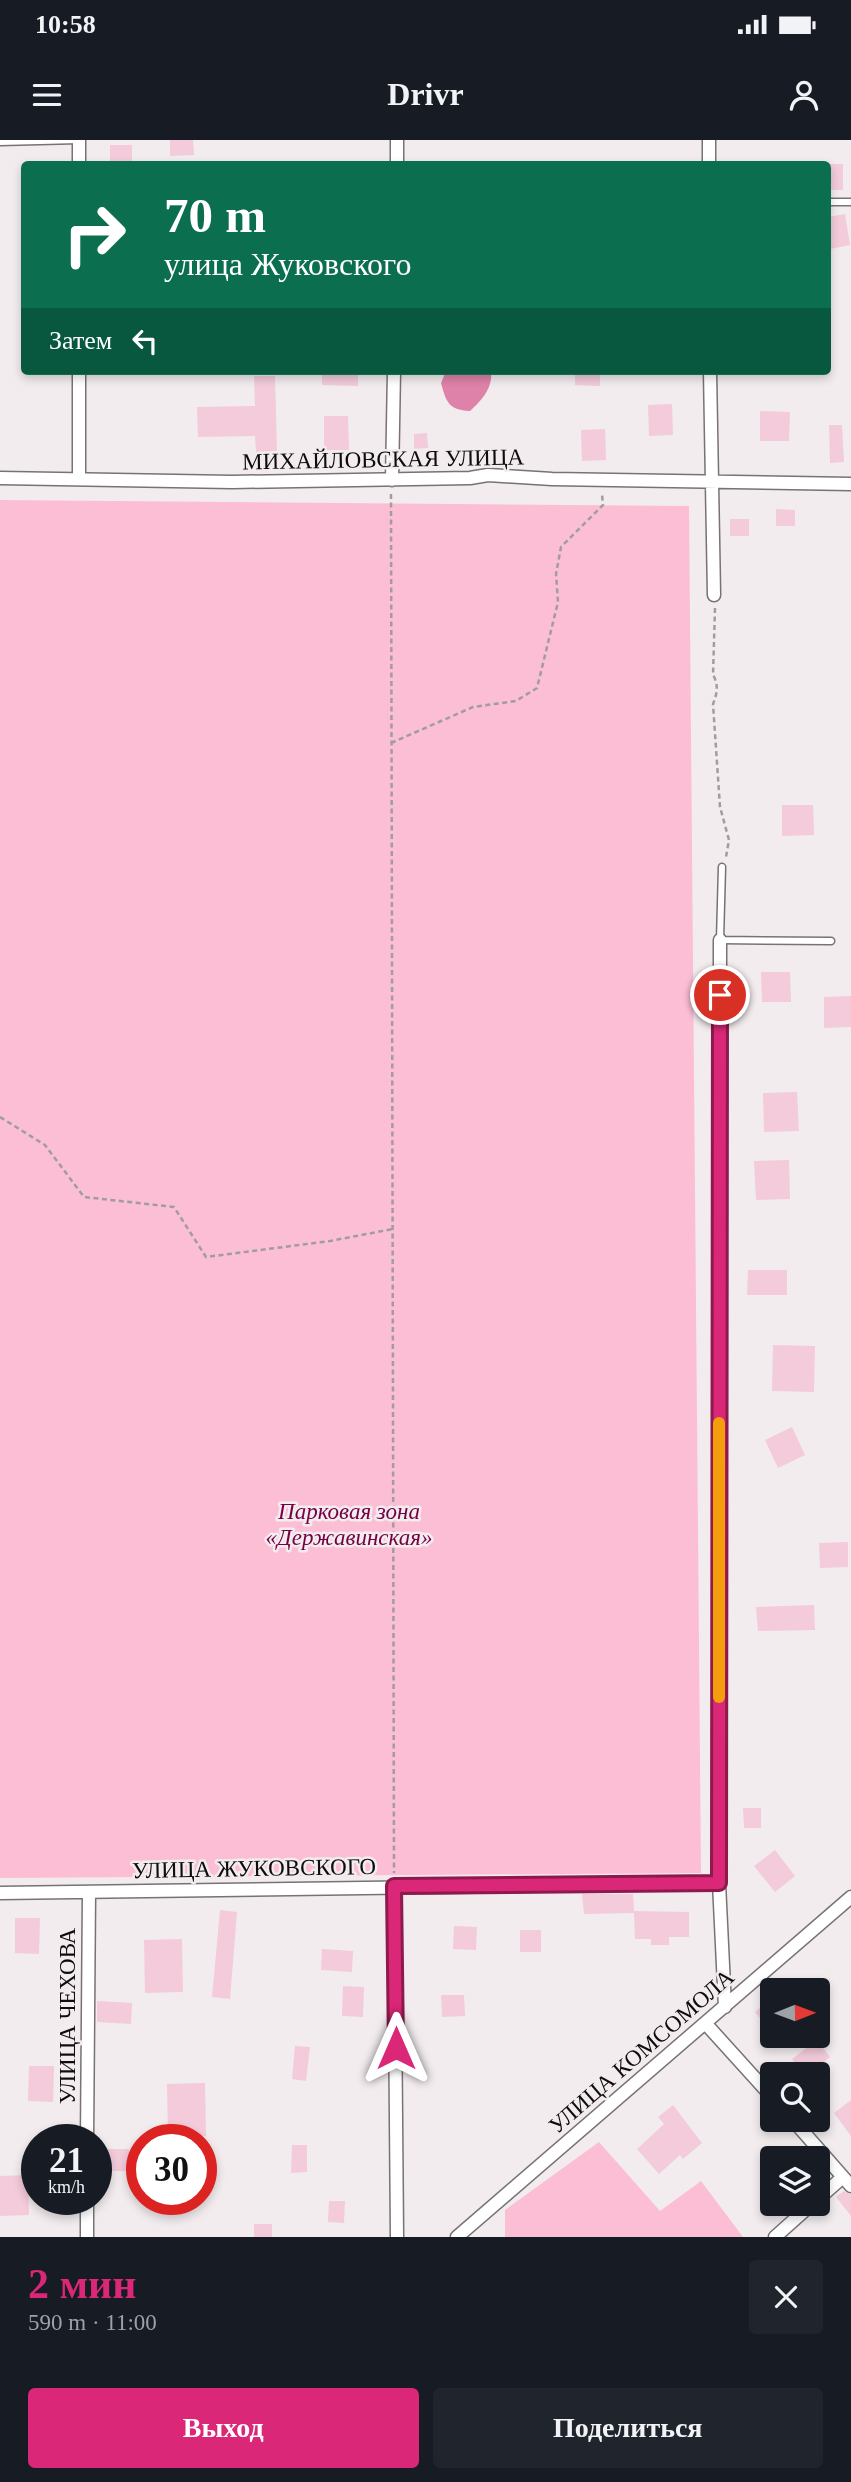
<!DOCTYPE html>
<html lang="ru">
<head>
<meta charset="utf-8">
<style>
  body { margin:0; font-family:"Times New Roman",serif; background:#20242c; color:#f1f3f6; height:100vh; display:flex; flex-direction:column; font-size:26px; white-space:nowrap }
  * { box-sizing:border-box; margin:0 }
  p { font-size:23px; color:#9ea1a6 }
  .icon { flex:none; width:38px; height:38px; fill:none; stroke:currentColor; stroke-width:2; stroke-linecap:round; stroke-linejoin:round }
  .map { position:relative; height:2097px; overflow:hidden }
  .details { display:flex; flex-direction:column; background:#171b24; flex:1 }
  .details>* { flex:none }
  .hud { position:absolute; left:21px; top:21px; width:810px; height:214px; border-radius:7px; box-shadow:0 4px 10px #0003; background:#0b6e4f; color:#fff; overflow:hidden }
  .needle { width:46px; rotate:89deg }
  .buttons { position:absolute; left:760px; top:1838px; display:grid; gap:14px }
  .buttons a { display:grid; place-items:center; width:70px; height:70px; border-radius:7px; background:#171b24; box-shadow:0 4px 10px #0003; font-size:35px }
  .speed { position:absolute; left:21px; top:1984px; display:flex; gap:14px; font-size:35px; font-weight:700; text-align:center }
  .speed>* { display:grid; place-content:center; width:91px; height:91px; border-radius:50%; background:#171b24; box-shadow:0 4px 10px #0003; line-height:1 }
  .speed small { font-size:18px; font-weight:400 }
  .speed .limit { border:10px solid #d22; background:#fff; color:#111 }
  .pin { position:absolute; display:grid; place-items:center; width:60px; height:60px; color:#fff; margin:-30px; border:4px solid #fff; border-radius:50%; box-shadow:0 2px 7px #0007 }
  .me { position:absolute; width:77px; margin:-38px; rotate:0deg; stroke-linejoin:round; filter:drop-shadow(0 0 5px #0008) }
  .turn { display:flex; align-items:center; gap:24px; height:147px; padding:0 28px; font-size:32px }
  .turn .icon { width:91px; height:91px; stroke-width:2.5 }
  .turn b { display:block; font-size:49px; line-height:60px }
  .then { display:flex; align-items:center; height:66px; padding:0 28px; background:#0003; gap:14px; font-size:26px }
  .round { display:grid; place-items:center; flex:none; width:74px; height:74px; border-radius:7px; background:#20242c }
  .head { display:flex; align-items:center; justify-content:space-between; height:119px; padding:0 28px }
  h1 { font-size:42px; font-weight:700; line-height:52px; color:#db2777 }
  .button { display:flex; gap:14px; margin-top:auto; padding:14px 28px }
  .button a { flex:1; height:80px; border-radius:7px; background:#db2777; color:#fff; font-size:28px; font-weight:700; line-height:80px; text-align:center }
  .button a+a { background:#20242c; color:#f1f3f6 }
  .status { display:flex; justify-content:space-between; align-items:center; height:49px; padding:0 35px; background:#171b24; direction:ltr }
  .status svg { height:19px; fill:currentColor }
  header { display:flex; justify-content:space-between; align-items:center; height:91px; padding:0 28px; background:#171b24; font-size:32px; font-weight:700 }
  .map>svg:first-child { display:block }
  .green { fill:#fcbed5 }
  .water { fill:#df82a9 }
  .building { fill:#f3cbda }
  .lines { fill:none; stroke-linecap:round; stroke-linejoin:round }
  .service-casing { stroke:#777274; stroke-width:9 }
  .minor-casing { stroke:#777274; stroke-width:15 }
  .path { stroke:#a19c9e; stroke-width:2.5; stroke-dasharray:5 3.5; stroke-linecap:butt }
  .service { stroke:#fff; stroke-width:6 }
  .minor { stroke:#fff; stroke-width:12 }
  .route-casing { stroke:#8e194d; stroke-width:18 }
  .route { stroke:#db2777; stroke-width:12 }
  .slow { stroke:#f59e0b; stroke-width:12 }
  .labels { text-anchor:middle; stroke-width:5; stroke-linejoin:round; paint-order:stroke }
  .street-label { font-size:23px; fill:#0e0c0d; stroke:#f2ecee }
  .park-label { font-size:23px; font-style:italic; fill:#750044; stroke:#f2ecee }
</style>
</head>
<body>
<div class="status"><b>10:58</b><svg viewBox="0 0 49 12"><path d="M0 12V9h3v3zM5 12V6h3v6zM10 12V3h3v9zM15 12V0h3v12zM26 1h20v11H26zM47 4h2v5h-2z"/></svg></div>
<header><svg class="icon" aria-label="menu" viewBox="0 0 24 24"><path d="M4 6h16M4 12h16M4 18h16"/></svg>Drivr<svg class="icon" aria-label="person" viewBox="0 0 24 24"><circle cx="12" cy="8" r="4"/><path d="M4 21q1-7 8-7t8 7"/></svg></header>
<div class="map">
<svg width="851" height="2097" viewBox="0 0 851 2097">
  <rect width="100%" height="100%" fill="#f2ecee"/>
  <path class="green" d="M0 360 689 366 701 1733 0 1738Z
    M599 2002 660 2071 701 2041 743 2097H505V2070Z"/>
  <path class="water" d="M446 231H491C493 248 482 260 470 271 448 270 446 261 441 243Z"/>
  <path class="building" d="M170 0H193L194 15 170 16Z
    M110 5H132V24H110Z
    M828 24H843V50H828Z
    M845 74 850 105 830 109 828 77Z
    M322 231H358V246L322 245Z
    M575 233H600V246L575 245Z
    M254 236H275L277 311 256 312 255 296 198 297 197 267 255 266Z
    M672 264 673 295 649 296 648 265Z
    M760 271 790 272 789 301H760Z
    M324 276H348L349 310H324Z
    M829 285H842L844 322 830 323Z
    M605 289 606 320 582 321 581 290Z
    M427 293 428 308 414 309V294Z
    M776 369 795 370V386H776Z
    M730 379H749V396H730Z
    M782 665H813L814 695 782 696Z
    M761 832H790L791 862H762Z
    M851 856V887L824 888V857Z
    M797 952 799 991 764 992 763 953Z
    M789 1020 790 1059 756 1060 754 1021Z
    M748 1130H787V1155H747Z
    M773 1205 815 1206 814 1252 772 1251Z
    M792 1287 805 1315 778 1328 765 1300Z
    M848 1402V1427L820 1428 819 1403Z
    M814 1465 815 1490 758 1491 756 1467Z
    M743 1668H761V1688H744Z
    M775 1710 795 1736 775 1752 754 1726Z
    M582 1754H633L634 1771 689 1772V1797H669V1805H651V1799H635L634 1773 584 1774Z
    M220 1770 237 1772 230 1859 212 1857Z
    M15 1778H40L39 1814 15 1813Z
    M454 1786 477 1787 476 1810 453 1809Z
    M520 1790H541V1812H520Z
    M182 1799 183 1852 145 1853 144 1800Z
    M322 1809 353 1811 352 1832 321 1830Z
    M343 1846 364 1847 363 1877 342 1876Z
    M441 1855H464L465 1876 442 1877Z
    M772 1858V1893L755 1872Z
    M97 1861 132 1863 131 1884 97 1882Z
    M817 1900 830 1917 808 1934H804L792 1919Z
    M295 1906 310 1907 306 1941 292 1939Z
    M29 1926H54L53 1962 28 1961Z
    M205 1943 206 1996 168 1997 167 1944Z
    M851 1960V1996L834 1973Z
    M673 1965 702 2003 683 2019 680 2015 659 2034 637 2009 664 1984 658 1977Z
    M292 2005H307V2032L291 2033Z
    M101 2009H129V2031H101Z
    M28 2035 29 2075 0 2076V2036Z
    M844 2051 851 2055V2076L836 2057Z
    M329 2061H345L344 2083 328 2082Z
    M254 2084H272V2097H254Z"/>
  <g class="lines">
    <defs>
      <path id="service" d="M0 2 79 0
        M828 62H851
        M722 727 720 800 831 801"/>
      <path id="minor" d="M79 24V0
        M397 24V0
        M709 24V0
        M710 231 714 455
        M0 338 232 342 470 338 488 335 552 339 851 344
        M79 338V231
        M392 340 394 231
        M720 800 719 1743 725 1867
        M394 1746 397 2097
        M0 1753 719 1743
        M706 1884 772 1957
        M792 1979 851 2046
        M87 2000 89 1753
        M817 2060 843 2037
        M87 2097V2060
        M457 2097 851 1757
        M775 2097 813 2063"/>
    </defs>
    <use href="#service" class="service-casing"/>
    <use href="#minor" class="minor-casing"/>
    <path class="path" d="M391 354 394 1733
      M715 468 713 535C719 545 717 554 713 564L720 667 729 700 726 717
      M391 603 473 567 516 561 537 548 558 462 556 434 561 407 603 365 602 354
      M0 977 45 1005 84 1057 174 1067 206 1117 330 1101 393 1089"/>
    <use href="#service" class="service"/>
    <use href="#minor" class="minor"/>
  </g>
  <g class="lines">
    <defs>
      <path id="route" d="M396 1908 394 1746 719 1743 720 855"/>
    </defs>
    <use href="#route" class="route-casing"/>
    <use href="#route" class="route"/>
    <path class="slow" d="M719 1283V1557"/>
  </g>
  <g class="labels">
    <g class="street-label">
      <text transform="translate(383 319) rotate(-1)" y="8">МИХАЙЛОВСКАЯ УЛИЦА</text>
      <text transform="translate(254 1728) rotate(-1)" y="8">УЛИЦА ЖУКОВСКОГО</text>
      <text transform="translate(67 1876) rotate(-90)" y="8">УЛИЦА ЧЕХОВА</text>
      <text transform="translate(641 1911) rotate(-41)" y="8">УЛИЦА КОМСОМОЛА</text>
    </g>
    <g class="park-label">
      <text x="349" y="1379">Парковая зона<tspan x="349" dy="26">«Державинская»</tspan></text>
    </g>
  </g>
</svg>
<div class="buttons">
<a><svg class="needle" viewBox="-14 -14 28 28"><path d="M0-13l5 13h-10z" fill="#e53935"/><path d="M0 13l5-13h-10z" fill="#9ea1a6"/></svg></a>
<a><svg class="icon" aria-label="search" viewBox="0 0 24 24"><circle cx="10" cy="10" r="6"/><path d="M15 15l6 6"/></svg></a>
<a><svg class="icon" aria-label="layers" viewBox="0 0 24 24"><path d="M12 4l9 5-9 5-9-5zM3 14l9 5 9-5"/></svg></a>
</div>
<div class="speed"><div>21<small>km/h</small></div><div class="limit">30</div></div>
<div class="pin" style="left:720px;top:855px;background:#d93025"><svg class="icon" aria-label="arrive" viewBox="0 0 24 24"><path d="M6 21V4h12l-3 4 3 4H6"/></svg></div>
<svg class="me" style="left:396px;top:1908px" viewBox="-20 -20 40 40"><path d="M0-17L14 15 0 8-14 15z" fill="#db2777" stroke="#fff" stroke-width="4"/></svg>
<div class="hud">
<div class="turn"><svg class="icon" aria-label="right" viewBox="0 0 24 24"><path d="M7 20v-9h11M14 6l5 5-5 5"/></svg><div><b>70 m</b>улица Жуковского</div></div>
<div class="then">Затем<svg class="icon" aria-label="left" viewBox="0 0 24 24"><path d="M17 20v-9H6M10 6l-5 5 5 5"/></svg></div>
</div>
</div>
<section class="details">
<div class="head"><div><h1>2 мин</h1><p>590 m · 11:00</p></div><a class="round"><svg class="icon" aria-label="close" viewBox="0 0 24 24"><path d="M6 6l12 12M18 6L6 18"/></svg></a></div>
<div class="button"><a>Выход</a><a>Поделиться</a></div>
</section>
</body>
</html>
